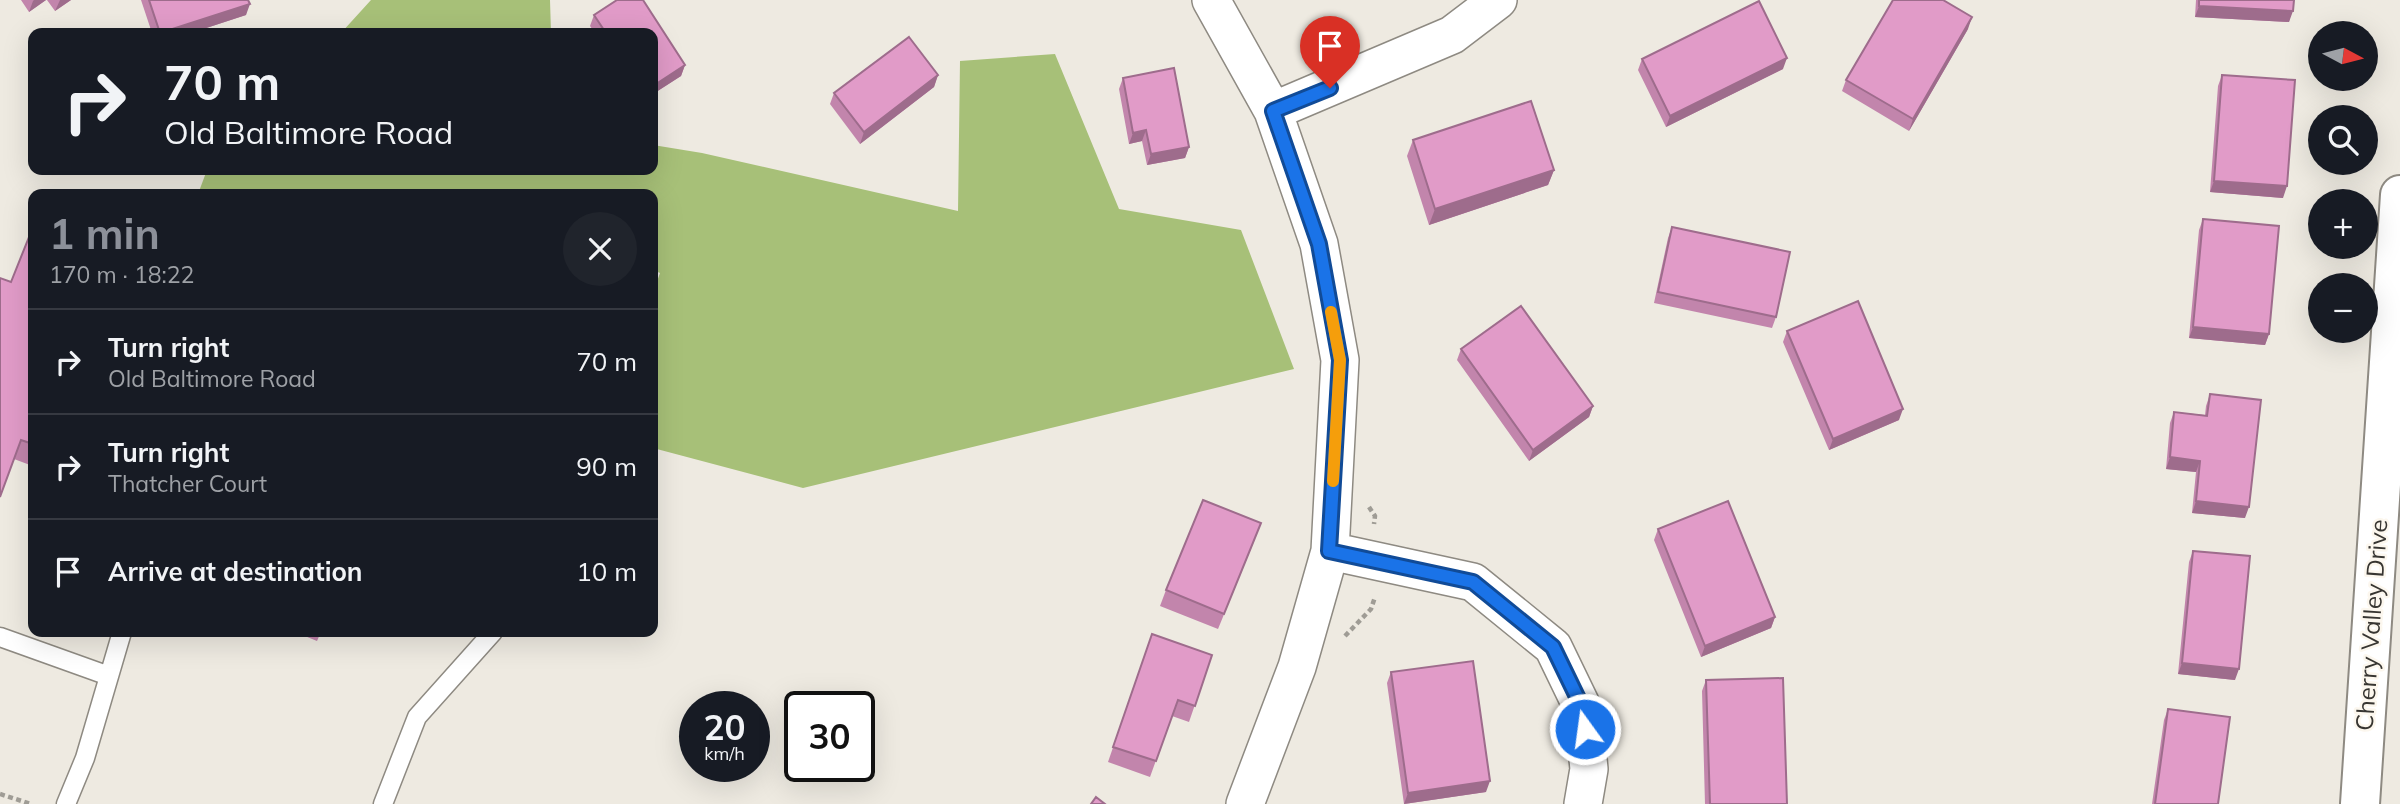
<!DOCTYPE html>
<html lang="en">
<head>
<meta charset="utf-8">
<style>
  body { margin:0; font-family:Mulish,sans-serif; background:#20242c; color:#f1f3f6; height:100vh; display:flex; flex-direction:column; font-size:26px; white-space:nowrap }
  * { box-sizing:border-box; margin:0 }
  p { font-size:23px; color:#9ea1a6 }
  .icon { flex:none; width:38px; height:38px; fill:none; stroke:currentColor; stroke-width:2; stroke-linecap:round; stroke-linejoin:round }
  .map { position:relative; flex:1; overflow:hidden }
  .side { position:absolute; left:28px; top:189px; width:630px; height:448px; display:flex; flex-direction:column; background:#171b24; border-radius:14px; box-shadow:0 7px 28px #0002 }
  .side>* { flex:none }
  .top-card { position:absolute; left:28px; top:28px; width:630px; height:147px; border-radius:14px; box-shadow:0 7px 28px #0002; background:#171b24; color:#f1f3f6; overflow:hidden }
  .needle { width:46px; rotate:97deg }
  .controls { position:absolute; left:2308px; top:21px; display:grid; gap:14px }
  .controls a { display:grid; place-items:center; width:70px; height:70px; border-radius:50%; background:#171b24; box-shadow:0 7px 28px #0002; font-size:35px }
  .speed { position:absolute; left:679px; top:691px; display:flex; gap:14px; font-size:35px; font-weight:700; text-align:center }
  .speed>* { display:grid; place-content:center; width:91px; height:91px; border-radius:50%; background:#171b24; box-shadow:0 7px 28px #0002; line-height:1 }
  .speed small { font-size:18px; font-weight:400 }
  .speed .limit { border:4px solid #111; border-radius:10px; background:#fff; color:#111 }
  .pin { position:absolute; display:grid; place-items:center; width:60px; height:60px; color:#fff; margin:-72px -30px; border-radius:50% 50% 50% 0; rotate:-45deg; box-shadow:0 0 7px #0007 }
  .pin .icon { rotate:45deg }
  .me { position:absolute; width:77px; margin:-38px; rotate:346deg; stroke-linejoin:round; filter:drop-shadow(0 0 5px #0008) }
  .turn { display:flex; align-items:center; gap:24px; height:147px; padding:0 21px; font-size:32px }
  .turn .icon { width:91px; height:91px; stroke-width:2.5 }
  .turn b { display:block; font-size:49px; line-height:60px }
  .round { display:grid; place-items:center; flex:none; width:74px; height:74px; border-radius:37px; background:#20242c }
  .headline { display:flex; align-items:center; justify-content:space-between; height:119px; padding:0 21px }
  h1 { font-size:42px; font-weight:700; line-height:52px; color:#8c9099 }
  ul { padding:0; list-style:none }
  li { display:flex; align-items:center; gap:21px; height:105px; padding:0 21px; border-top:2px solid #363941 }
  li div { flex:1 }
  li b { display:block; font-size:26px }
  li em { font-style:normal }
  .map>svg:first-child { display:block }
  .forest { fill:#a7c078 }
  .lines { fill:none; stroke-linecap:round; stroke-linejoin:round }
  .service-casing { stroke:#8e8a82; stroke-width:21 }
  .minor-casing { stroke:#8e8a82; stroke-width:40 }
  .tertiary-casing { stroke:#8e8a82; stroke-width:42 }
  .path { stroke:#9f9c95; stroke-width:4.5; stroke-dasharray:5 3.5; stroke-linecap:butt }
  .service { stroke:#fff; stroke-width:18 }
  .minor { stroke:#fff; stroke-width:37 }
  .tertiary { stroke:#fff; stroke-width:38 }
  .wall { fill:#c285ac }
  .shaded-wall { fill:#9e6c8c }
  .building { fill:#e19bc8; stroke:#9e6c8c; stroke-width:2 }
  .route-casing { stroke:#114b97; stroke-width:18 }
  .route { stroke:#1a73e8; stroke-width:12 }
  .slow { stroke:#f59e0b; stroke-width:12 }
  .labels { text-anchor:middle; stroke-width:5; stroke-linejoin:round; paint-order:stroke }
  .street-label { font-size:24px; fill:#373531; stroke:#fcf7ee }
</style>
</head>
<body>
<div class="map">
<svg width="2400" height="804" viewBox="0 0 2400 804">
  <rect width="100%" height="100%" fill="#eeeae1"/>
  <path class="forest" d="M371 0H550L551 33H341Z
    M1055 54 1119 209 1241 230 1294 369 803 488 653 448V293L660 273 653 270V194H198L207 170H653V145L702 153 958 211 960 61Z"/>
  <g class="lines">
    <defs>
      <path id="service" d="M0 637 109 676
        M66 804 85 758 122 632
        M383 804 417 717 493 632"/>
      <path id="minor" d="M1211 0 1273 111 1319 244 1340 360 1330 551 1297 667 1245 804
        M1273 111 1452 35 1498 0
        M1330 551 1473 582 1553 647 1583 709 1589 769 1583 804"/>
      <path id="tertiary" d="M2360 804 2400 195"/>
    </defs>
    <use href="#service" class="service-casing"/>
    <use href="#minor" class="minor-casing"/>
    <use href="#tertiary" class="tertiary-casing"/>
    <path class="path" d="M1369 507 1375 516 1374 524
      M1345 636 1371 609 1375 597
      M0 794 31 804"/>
    <use href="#service" class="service"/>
    <use href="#minor" class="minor"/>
    <use href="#tertiary" class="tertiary"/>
  </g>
  <path class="wall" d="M21 0H46L29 12Z
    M47 0H71L55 11Z
    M141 0H248L246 15 191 33H152Z
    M617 0H643L685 65 681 76 653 94V33H595L590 26 594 15Z
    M2196 0H2294L2289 22 2195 17Z
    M1968 29 1909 131 1842 91 1846 80Z
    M1642 59 1783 69 1666 127 1638 70Z
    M938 75 934 87 860 144 830 104 834 93Z
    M2222 75 2283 198 2210 192 2218 86Z
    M1123 78 1189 147 1185 158 1147 165 1142 141 1129 144 1119 89Z
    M1413 140 1554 170 1548 185 1429 225 1407 156Z
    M2203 219 2269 334 2265 345 2189 338 2199 230Z
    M33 227V457L30 465 14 459 11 282Z
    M1672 227 1776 317 1772 328 1654 303 1668 238Z
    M1787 331 1899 420 1829 450 1783 342Z
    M1461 349 1593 406 1589 417 1529 461 1457 360Z
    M2210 394 2245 518 2192 513 2196 472 2166 469 2170 423 2174 412 2205 415 2206 406Z
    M1658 529 1775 617 1771 628 1701 657 1654 540Z
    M1255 539 1218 629 1160 606 1166 590Z
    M2193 551 2235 680 2178 674 2189 562Z
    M295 632H321L317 641Z
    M1152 634 1212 655 1189 722 1172 716 1150 777 1108 762Z
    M1391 672 1486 792 1404 804 1387 683Z
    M1706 680 1787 804H1705L1702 691Z
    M2168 709 2218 804H2152L2164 720Z"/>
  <path class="shaded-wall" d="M34 0H46L29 12 33 1Z
    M60 0H71L55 11Z
    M250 4 246 15 191 33H161Z
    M2199 6 2293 11 2289 22 2195 17Z
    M1972 17 1968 29 1909 131 1913 119Z
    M1787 58 1783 69 1666 127 1670 116Z
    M685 65 681 76 653 94V86Z
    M938 75 934 87 860 144 864 132Z
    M1146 130 1142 141 1129 144 1133 133Z
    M1189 147 1185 158 1147 165 1151 154Z
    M1554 170 1548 185 1429 225 1435 209Z
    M2214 181 2287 186 2283 198 2210 192Z
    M2193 327 2269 334 2265 345 2189 338Z
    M1593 406 1589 417 1529 461 1533 450Z
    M1903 409 1899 420 1829 450 1833 439Z
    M2170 457 2200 461 2196 472 2166 469Z
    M2196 501 2249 507 2245 518 2192 513Z
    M1775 617 1771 628 1701 657 1705 646Z
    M2182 663 2239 669 2235 680 2178 674Z
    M1490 781 1486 792 1404 804 1408 793Z"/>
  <path class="building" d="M149 0H248L250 4 160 33Z
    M617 0H643L685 65 653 86V33H606L594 15Z
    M1893 0H1943L1972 17 1913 119 1846 80Z
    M2199 0H2294L2293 11 2199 6Z
    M1759 1 1787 58 1670 116 1642 59Z
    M909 37 938 75 864 132 834 93Z
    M1174 68 1189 147 1151 154 1146 130 1133 133 1123 78Z
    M2222 75 2295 80 2287 186 2214 181Z
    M1531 101 1554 170 1435 209 1413 140Z
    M2203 219 2279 226 2269 334 2193 327Z
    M33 227V444L21 440 0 497V278L11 282Z
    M1672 227 1790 252 1776 317 1658 292Z
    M1858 301 1903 409 1833 439 1787 331Z
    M1521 306 1593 406 1533 450 1461 349Z
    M2210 394 2261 400 2249 507 2196 501 2200 461 2170 457 2174 412 2207 416Z
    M1203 500 1261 523 1224 614 1166 590Z
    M1728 501 1775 617 1705 646 1658 529Z
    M2193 551 2250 556 2239 669 2182 663Z
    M1152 634 1212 655 1195 706 1178 700 1156 761 1113 747Z
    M1473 661 1490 781 1408 793 1391 672Z
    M1783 678 1787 804H1710L1706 680Z
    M2168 709 2230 717 2218 804H2155Z
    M1096 797 1105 804H1091Z"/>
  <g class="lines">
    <defs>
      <path id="route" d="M1330 88 1273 111 1319 244 1340 360 1329 551 1473 582 1553 647 1583 709 1585 729"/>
    </defs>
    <use href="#route" class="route-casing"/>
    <use href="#route" class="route"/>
    <path class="slow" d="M1331 312 1340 360 1333 481"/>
  </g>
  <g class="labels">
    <g class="street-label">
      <text transform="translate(2372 625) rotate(-86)" y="8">Cherry Valley Drive</text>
    </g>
  </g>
</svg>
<div class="controls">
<a><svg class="needle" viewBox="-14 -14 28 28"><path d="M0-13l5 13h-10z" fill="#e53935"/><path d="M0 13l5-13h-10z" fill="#9ea1a6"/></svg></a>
<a><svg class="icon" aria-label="search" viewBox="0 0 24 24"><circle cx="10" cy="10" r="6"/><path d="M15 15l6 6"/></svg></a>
<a>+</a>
<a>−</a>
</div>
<div class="speed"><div>20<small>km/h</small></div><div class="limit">30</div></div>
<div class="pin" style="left:1330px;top:88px;background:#d93025"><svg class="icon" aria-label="arrive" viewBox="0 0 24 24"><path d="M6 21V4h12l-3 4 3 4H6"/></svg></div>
<svg class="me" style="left:1585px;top:729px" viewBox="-20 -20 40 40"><circle r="17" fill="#1a73e8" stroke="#fff" stroke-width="3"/><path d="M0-11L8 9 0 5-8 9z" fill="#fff"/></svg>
<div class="top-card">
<div class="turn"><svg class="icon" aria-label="right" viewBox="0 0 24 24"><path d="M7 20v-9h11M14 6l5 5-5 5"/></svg><div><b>70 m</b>Old Baltimore Road</div></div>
</div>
<section class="side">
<div class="headline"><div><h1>1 min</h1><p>170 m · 18:22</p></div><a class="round"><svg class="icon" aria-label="close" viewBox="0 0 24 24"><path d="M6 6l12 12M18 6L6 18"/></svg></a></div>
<ul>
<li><svg class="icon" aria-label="right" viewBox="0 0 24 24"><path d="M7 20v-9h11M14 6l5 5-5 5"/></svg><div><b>Turn right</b><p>Old Baltimore Road</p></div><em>70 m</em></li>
<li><svg class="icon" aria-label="right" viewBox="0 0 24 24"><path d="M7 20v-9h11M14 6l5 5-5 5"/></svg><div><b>Turn right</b><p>Thatcher Court</p></div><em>90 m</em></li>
<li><svg class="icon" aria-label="arrive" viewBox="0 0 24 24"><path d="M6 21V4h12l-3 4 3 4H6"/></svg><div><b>Arrive at destination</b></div><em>10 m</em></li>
</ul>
</section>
</div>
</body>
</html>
